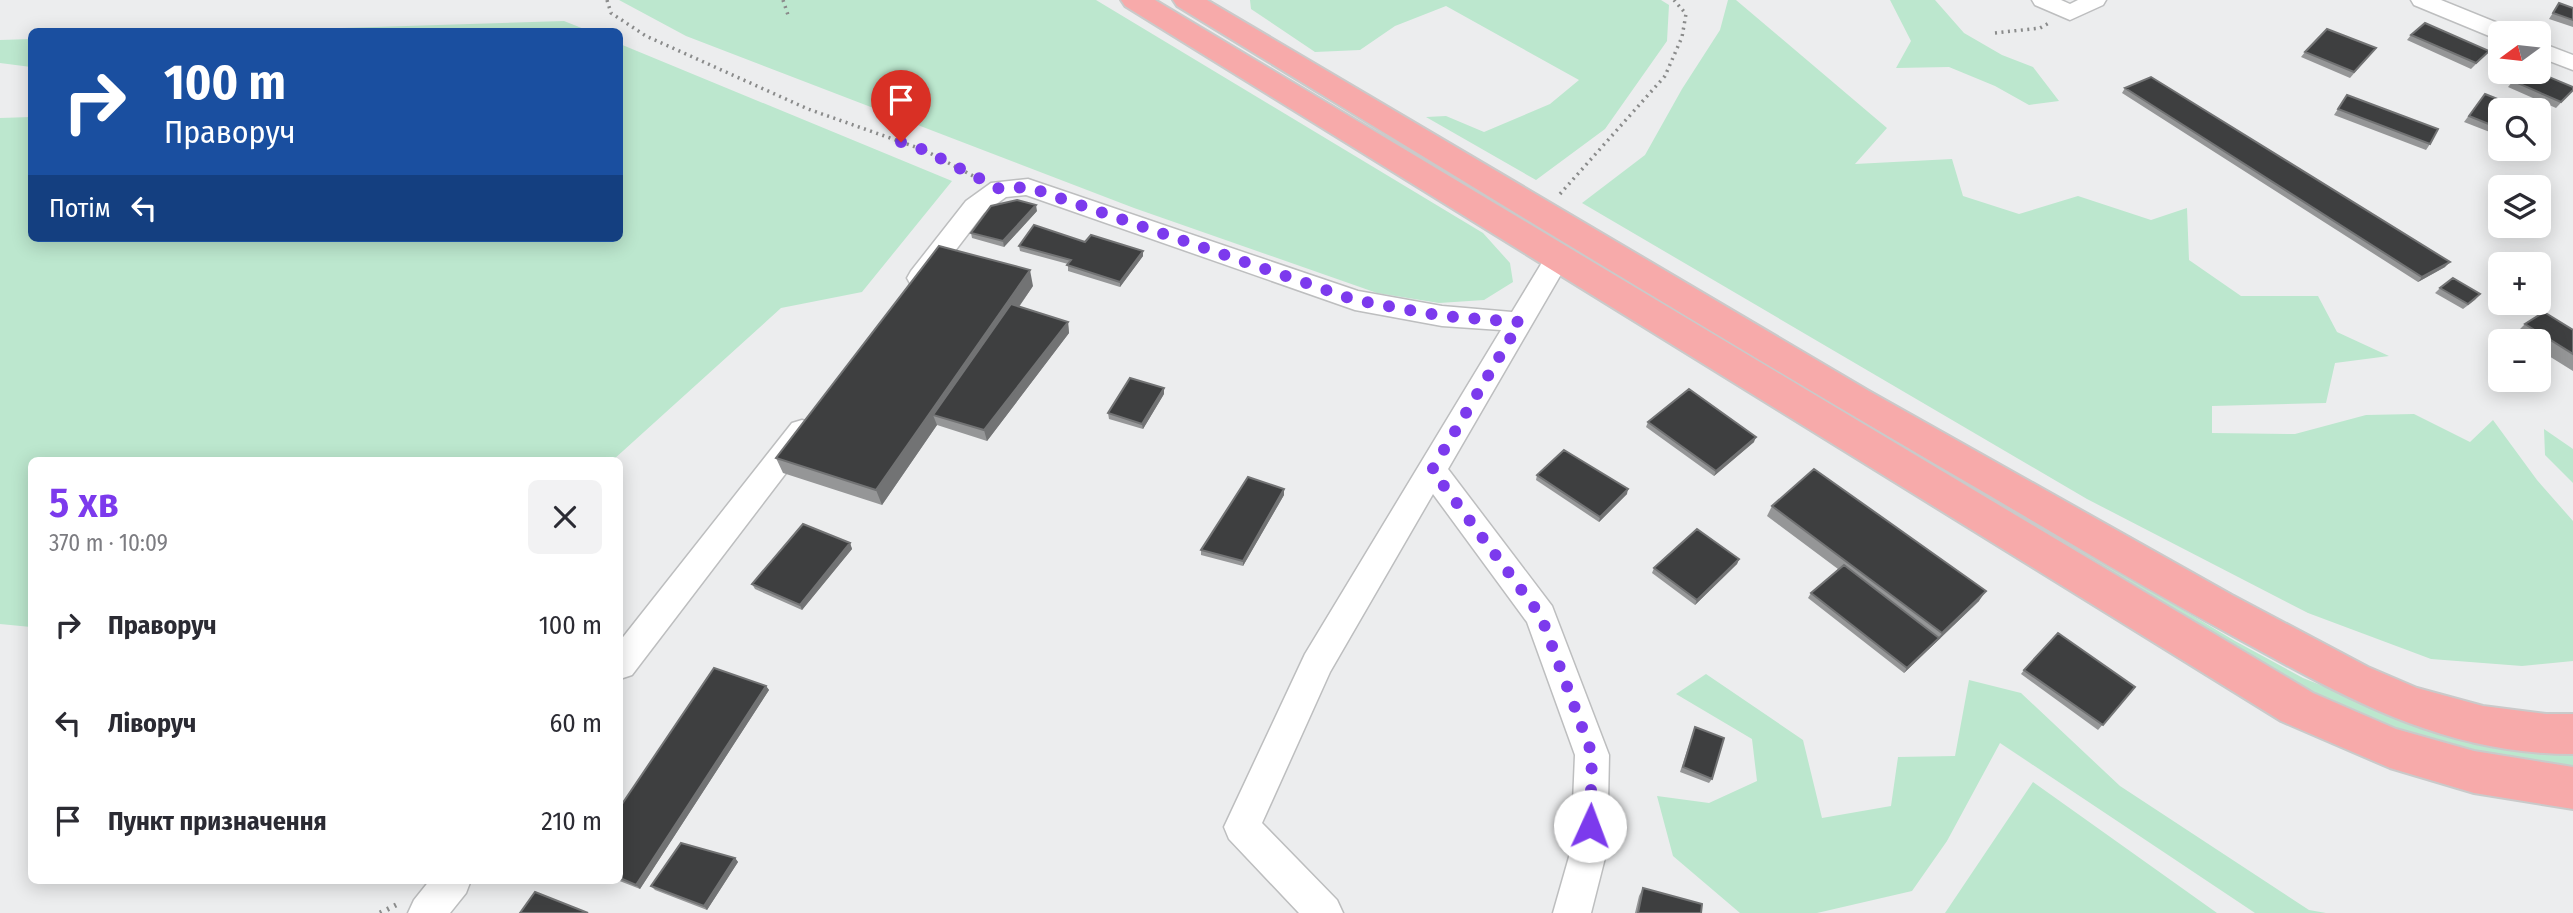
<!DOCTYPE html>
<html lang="uk">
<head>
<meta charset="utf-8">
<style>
  body { margin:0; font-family:"Fira Sans Condensed",sans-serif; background:#f2f2f3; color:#2b2b33; height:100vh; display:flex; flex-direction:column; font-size:26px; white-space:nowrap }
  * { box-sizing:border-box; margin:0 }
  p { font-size:23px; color:#7c7c81 }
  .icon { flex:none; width:38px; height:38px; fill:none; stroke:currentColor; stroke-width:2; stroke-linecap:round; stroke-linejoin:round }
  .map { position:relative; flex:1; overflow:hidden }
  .side { position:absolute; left:28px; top:457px; width:595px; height:427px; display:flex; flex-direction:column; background:#fff; border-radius:10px; box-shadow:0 4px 18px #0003 }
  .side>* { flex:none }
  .top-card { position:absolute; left:28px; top:28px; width:595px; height:214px; border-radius:10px; box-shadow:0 4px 18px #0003; background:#1a4fa0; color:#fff; overflow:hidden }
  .needle { width:46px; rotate:255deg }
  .buttons { position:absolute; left:2488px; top:21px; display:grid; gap:14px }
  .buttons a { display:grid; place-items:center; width:63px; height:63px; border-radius:10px; background:#fff; box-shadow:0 4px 18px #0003; font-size:35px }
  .pin { position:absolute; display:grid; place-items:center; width:60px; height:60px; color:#fff; margin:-72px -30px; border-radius:50% 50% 50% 0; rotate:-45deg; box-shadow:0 0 7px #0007 }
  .pin .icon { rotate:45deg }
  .me { position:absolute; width:77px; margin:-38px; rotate:2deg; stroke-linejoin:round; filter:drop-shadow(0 0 5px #0008) }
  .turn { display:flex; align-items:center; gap:24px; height:147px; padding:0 21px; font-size:32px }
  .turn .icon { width:91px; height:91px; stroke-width:2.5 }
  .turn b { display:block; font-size:49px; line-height:60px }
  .then { display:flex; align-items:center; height:66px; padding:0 21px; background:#0003; gap:14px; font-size:26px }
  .round { display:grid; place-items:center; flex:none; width:74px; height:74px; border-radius:10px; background:#f2f2f3 }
  .summary { display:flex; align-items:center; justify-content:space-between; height:119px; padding:0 21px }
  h1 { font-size:42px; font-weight:600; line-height:52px; color:#7c3aed }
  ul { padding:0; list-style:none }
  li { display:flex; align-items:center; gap:21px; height:98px; padding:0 21px }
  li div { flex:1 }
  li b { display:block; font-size:26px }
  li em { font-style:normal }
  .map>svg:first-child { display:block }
  .green { fill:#bce7ce }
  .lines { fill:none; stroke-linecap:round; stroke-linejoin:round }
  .street-casing { stroke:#bdbebf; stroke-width:3 }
  .primary-casing { stroke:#cacaca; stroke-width:4 }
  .path-far1 { stroke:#8a8b8b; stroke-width:3.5; stroke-dasharray:2 4.5; stroke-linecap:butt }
  .path { stroke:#8a8b8b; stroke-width:5; stroke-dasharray:2 6; stroke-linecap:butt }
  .street { fill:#fff; fill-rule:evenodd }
  .primary { fill:#f7aaaa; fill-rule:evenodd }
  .wall { fill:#959697 }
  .shaded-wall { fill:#727374 }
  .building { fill:#3e3f40; stroke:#727374; stroke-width:2 }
  .route { stroke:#7c3aed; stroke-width:12; stroke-dasharray:0 21.6 }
</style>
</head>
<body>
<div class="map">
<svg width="2573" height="913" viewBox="0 0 2573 913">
  <rect width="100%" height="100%" fill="#ecedee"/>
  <path class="green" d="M619 0H1096L1483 233 1510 263 1513 282 1484 300 1439 303 1377 293 1134 208 686 36Z
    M1250 0H1661L1669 5 1667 41 1605 129 1536 180 1426 117 1446 116 1484 132 1550 104 1579 80 1446 6 1395 26 1360 50 1315 52 1251 9Z
    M1728 0H1736L1887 128 1855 164 1952 159 1963 196 2019 214 2078 196 2151 220 2187 208 2189 260 2241 296H2318L2337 332 2389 356 2335 363 2326 403 2212 406V433L2295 434 2366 415 2414 414 2470 442 2493 420 2537 480 2573 521V661L2522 666 2431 659 2308 613 2087 499 1582 203 1645 155 1682 89 1720 30Z
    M1890 0H1935L1964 33 2002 55 2033 67 2059 101 2029 105 1995 86 1949 67 1896 68 1911 41Z
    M564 21 589 31H250Z
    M31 39V67L0 63V40Z
    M620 44 952 181 862 292 781 308 613 460H32L31 627 0 624V118L31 117 32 238H620Z
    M1619 275H1623L2235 641 2303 678 2399 716 2573 752V767L2519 762 2408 736 2301 690 1616 277Z
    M2544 429 2573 449V483L2545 455Z
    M1706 674 1803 740 1822 818 1891 806 1898 757 1955 756 1969 680 2021 693 2120 786 2309 910 2326 913H2255L2000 743 1947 841 1912 891 1817 913H1740L1673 856 1657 796 1709 803 1757 781 1752 739 1676 694Z
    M2033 782 2217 913H1945Z"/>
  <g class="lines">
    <defs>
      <path id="street" d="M2032 0H2061L2070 4 2078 0H2106L2103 5 2070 20 2035 5Z
        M2411 0H2441L2510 28 2513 33H2501V39L2494 38 2414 5Z
        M2539 42 2573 55V70L2539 57Z
        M1028 179 1358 291 1442 306 1512 312 1549 251 1558 248 1567 251 1571 257 1448 469 1552 606 1609 755 1607 850 1591 913H1553L1571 850 1575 755 1527 622 1433 494 1330 672 1262 823 1337 900 1343 913H1299L1229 839 1224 827 1305 654 1501 330 1442 326 1355 310 1026 195 1006 197 984 213 929 285 920 287 911 285 907 278 911 271 966 201 991 183Z
        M802 420 812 423 817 431 812 439 632 675 620 679V641L792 423Z
        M430 880H471L466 893 450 913H408L414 900Z"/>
      <path id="primary" d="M1121 0H1155L2313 693 2396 729 2474 751 2573 767V809L2474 793 2390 768 2281 721 1125 6Z
        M1173 0H1207L1869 391 2232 595 2368 667 2417 688 2483 706 2546 714H2573V754C2446 754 2352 701 2244 642 2157 595 2072 544 1987 494 1714 336 1446 170 1177 6Z"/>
    </defs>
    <use href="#street" class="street-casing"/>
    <use href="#primary" class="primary-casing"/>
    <path class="path-far1" d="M607 0 611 13 646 36 808 109 924 150 977 178
      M783 0 788 15
      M1995 33 2040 28 2049 23
      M1560 194 1665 76 1682 37 1686 14 1674 0"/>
    <path class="path" d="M380 913 398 904"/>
    <use href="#street" class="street"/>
    <use href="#primary" class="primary"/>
  </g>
  <path class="wall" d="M2559 3 2573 8V27L2549 19Z
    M2411 35 2489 51 2471 69 2407 40Z
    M2376 48 2350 78 2301 57 2305 52Z
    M2513 81 2573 90 2556 108 2508 87Z
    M2125 88 2445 267 2418 282 2122 93Z
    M2485 94 2501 110 2500 136 2464 122Z
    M2347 95 2430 144 2426 150 2334 115Z
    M1037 211 1004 247 972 238 971 233Z
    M1085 242 1143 251V256L1120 287 1068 271V264L1020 251 1019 246Z
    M1033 286 1019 307 1068 322 1069 333 987 441 937 425 882 505 783 473 776 458Z
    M2440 288 2480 294 2475 300 2463 309 2435 293Z
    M2525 324 2573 330V371L2539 350V341H2526L2515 334Z
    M1164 394 1143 429 1109 419 1108 413Z
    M1648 422 1754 442 1714 476 1646 427Z
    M1537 475 1627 494 1599 522 1536 480Z
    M1284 489V495L1243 566 1201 555V550Z
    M1772 506 1979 601 1904 673 1808 598 1811 593 1838 569 1767 516Z
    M850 543 852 549 802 610 755 589 752 584Z
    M1739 559 1737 564 1695 605 1652 573 1654 568Z
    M2024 670 2135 687 2098 730 2021 674Z
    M766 686 769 690 640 889 617 880H620V807Z
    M1695 727 1712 779 1709 783 1680 772Z
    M735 858 738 862 707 910 655 890 651 886Z
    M1643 888 1701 913H1635L1639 896Z"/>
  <path class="shaded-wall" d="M1036 205 1037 211 1004 247 1003 241Z
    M1143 251V256L1120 287V282Z
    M2450 262 2445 267 2418 282 2422 277Z
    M1030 270 1033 286 942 417 933 415 937 425 882 505 876 490Z
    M1068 322 1069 333 987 441 984 430Z
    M1164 388V394L1143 429 1142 424Z
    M1756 437 1754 442 1714 476 1716 471Z
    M1284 489V495L1243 566V561Z
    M1628 489 1627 494 1599 522 1600 517Z
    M850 543 852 549 802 610 800 605Z
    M1739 559 1737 564 1695 605 1697 600Z
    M1986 591 1979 601 1904 673 1907 668Z
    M766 686 769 690 640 889 636 885Z
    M735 858 738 862 707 910 704 906Z"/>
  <path class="building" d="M2559 3 2573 8V20L2553 13Z
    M2425 23 2489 51 2476 63 2411 35Z
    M2327 29 2376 48 2354 72 2305 52Z
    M2523 72H2537L2573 87V90L2561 102 2513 81Z
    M2151 77 2450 262 2422 277 2125 88Z
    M2485 94 2520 108 2519 110H2501V129L2469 116Z
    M2347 95 2438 129 2430 144 2338 109Z
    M1017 200 1036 205 1003 241 971 233 991 206Z
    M1034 225 1085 242 1091 235 1143 251 1120 282 1067 265 1071 260 1019 246Z
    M939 246 1030 270 876 490 776 458Z
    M2453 278 2480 294 2468 304 2440 288Z
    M1011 304 1068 322 984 430 933 415Z
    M2544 312 2573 330V354L2525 324Z
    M1130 378 1164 388 1142 424 1108 413Z
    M1689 389 1756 437 1716 471 1648 422Z
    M1564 450 1628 489 1600 517 1537 475Z
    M1814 469 1986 591 1942 633 1772 506Z
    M1248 477 1284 489 1243 561 1201 550Z
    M803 524 850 543 800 605 752 584Z
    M1697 529 1739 559 1697 600 1654 568Z
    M1844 565 1939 638 1907 668 1811 593Z
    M2058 633 2135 687 2103 725 2024 670Z
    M714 668 766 686 636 885 620 878V807Z
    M1695 727 1724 738 1712 779 1683 767Z
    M681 843 735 858 704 906 651 886Z
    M1643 888 1702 904 1701 913H1638Z
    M535 892 588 913H520Z"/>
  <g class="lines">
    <path class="route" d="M901 142 924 150 1000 189 1028 187 1355 300 1442 316 1520 322 1432 470 1541 616 1592 754 1590 826"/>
  </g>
</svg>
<div class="buttons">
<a><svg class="needle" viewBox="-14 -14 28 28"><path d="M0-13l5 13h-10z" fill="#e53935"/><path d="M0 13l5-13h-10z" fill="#7c7c81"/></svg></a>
<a><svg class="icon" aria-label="search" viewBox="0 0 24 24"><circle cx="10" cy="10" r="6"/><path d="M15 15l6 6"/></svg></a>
<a><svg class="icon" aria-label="layers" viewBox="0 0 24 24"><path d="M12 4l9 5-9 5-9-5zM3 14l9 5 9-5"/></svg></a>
<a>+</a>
<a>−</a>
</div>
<div class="pin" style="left:901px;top:142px;background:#d93025"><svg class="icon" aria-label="arrive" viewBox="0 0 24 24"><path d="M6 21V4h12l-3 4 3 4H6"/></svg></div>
<svg class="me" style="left:1590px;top:826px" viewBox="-20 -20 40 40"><circle r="19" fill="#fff"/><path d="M0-13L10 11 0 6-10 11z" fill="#7c3aed"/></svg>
<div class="top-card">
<div class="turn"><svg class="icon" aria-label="right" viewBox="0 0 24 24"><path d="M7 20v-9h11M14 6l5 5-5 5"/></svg><div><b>100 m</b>Праворуч</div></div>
<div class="then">Потім<svg class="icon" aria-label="left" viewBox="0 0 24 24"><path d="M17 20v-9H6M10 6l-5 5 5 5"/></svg></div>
</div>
<section class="side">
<div class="summary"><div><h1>5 хв</h1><p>370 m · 10:09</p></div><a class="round"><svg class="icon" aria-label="close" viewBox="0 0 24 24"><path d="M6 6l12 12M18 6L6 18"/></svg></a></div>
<ul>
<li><svg class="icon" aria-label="right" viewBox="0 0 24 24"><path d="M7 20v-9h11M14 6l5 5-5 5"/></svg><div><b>Праворуч</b></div><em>100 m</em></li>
<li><svg class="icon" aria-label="left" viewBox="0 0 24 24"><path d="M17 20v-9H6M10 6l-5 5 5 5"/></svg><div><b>Ліворуч</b></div><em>60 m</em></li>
<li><svg class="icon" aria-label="arrive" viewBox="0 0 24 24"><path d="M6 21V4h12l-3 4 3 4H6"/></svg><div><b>Пункт призначення</b></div><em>210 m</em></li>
</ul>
</section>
</div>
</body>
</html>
